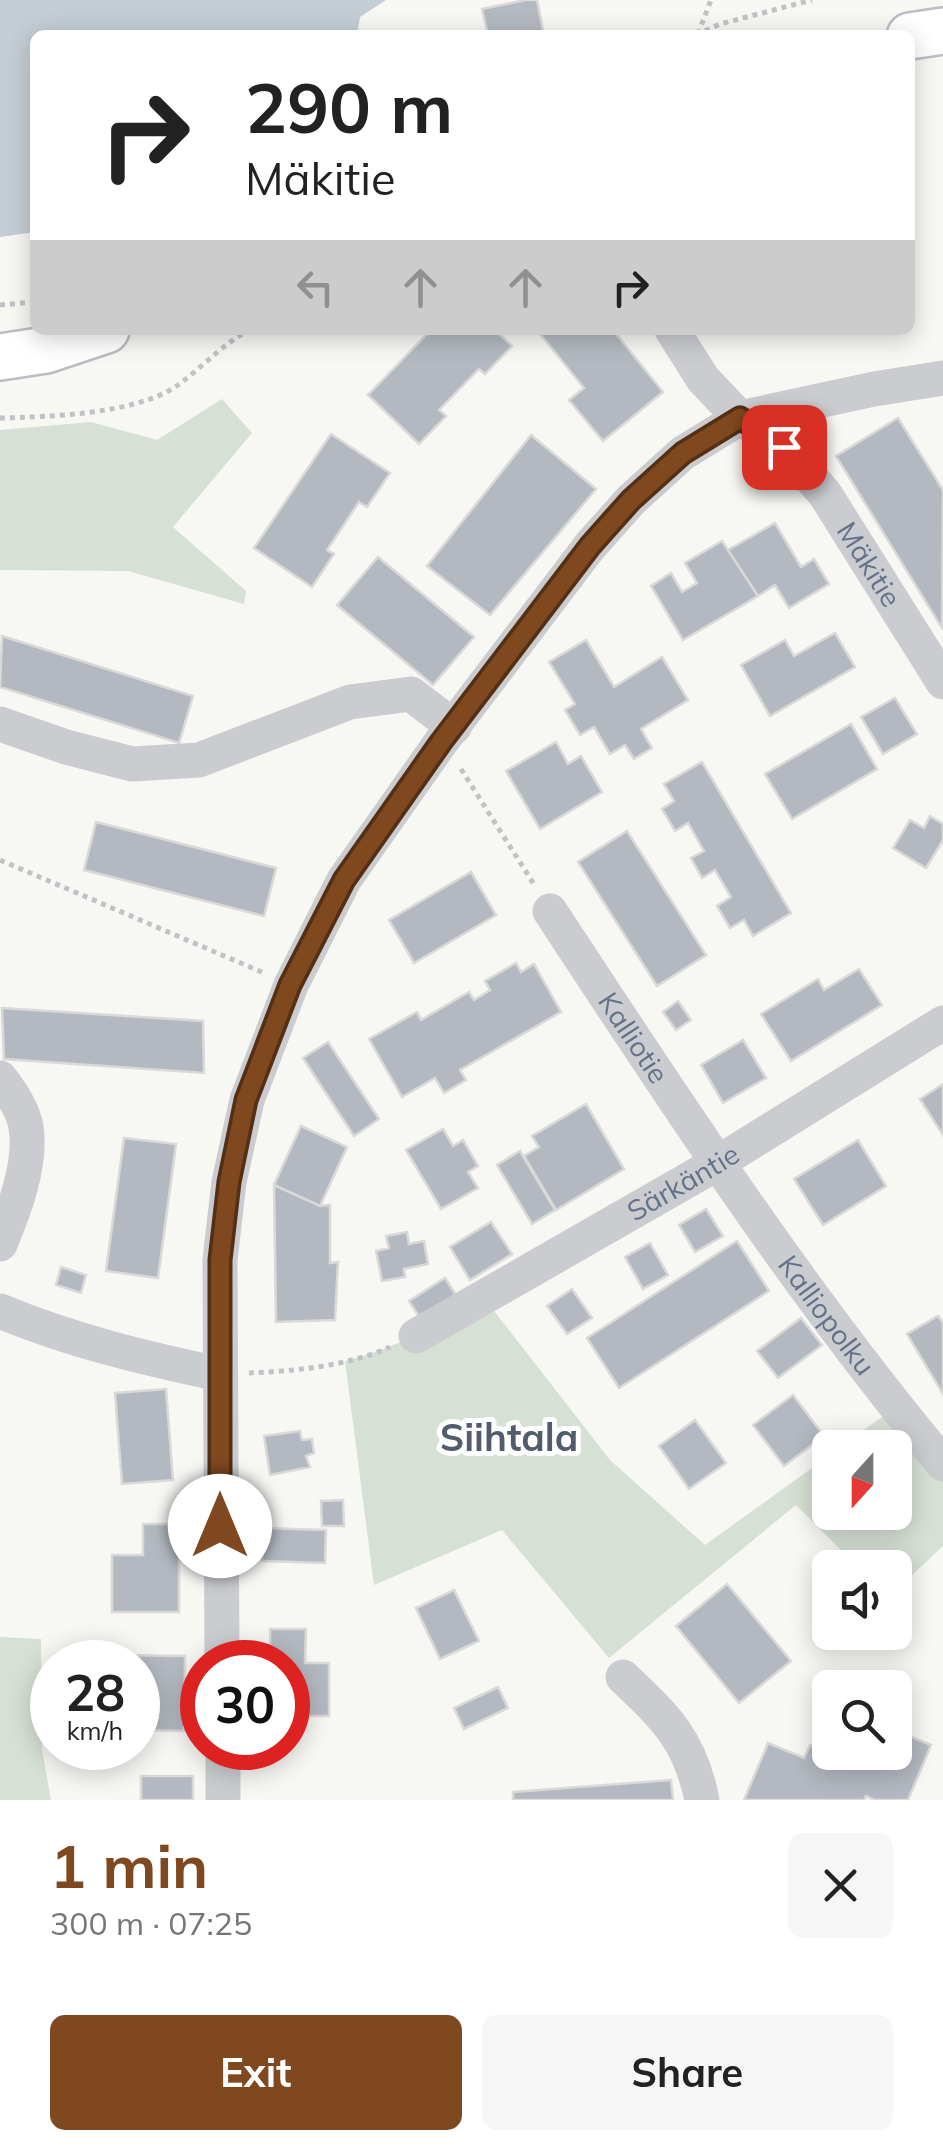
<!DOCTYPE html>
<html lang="en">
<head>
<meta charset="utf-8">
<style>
  body { margin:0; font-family:Mulish,sans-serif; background:#f6f6f6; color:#222; height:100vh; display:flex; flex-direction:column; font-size:38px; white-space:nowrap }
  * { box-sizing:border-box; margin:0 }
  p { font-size:32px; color:#767676 }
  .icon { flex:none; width:55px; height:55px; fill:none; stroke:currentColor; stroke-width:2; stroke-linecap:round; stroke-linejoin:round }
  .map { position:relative; height:1800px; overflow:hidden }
  .sheet { display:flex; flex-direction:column; background:#fff; flex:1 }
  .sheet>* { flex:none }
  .hud { position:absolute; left:30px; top:30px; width:885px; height:305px; border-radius:15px; box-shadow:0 5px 25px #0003; background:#fff; color:#222; overflow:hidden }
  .needle { width:65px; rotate:201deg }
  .tools { position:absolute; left:812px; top:1430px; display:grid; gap:20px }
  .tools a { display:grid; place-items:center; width:100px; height:100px; border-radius:15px; background:#fff; box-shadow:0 5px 25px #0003; font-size:50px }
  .speed { position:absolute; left:30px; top:1640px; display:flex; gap:20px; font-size:50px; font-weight:700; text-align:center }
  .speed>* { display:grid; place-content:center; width:130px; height:130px; border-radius:50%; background:#fff; box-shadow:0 5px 25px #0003; line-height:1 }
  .speed small { font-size:25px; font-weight:400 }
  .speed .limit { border:15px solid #d22; background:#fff; color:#111 }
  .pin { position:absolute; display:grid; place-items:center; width:85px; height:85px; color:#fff; margin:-42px; border-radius:20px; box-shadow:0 5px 15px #0006 }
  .me { position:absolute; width:110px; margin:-55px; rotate:0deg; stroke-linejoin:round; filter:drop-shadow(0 0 8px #0008) }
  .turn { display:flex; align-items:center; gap:35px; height:210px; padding:0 50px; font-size:45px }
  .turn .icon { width:130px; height:130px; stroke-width:2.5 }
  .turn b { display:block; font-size:70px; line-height:85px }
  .lanes { display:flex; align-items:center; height:95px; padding:0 50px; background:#0003; justify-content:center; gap:50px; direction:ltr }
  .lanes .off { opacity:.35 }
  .round { display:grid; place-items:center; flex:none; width:105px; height:105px; border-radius:15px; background:#f6f6f6 }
  .head { display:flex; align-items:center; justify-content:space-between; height:170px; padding:0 50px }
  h1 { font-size:60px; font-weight:700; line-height:75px; color:#7f481f }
  .action { display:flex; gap:20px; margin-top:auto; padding:20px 50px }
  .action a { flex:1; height:115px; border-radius:15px; background:#7f481f; color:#fff; font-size:40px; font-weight:700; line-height:115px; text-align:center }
  .action a+a { background:#f6f6f6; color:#222 }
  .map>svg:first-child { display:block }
  .green { fill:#d7e0d5 }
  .water { fill:#c5cdd4 }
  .building { fill:#b4b9c1; stroke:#d9d9d7; stroke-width:2.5 }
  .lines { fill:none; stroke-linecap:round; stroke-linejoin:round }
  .major-casing { stroke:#babdc2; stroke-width:50 }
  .path { stroke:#c0c2c5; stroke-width:5; stroke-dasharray:5 5; stroke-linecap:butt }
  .minor { stroke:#caccd0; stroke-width:35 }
  .major { stroke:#fff; stroke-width:45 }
  .route-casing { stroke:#532f14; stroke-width:25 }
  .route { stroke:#7f481f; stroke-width:18 }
  .labels { text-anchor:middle; stroke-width:10; stroke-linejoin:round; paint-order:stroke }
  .street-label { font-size:28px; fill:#647188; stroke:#fff }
  .district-label { font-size:38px; font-weight:bold; fill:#535c6c; stroke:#fff }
</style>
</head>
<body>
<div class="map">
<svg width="943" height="1800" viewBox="0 0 943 1800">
  <rect width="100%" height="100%" fill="#f7f8f4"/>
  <path class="green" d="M222 399 252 433 173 527 246 591 244 604 128 571 0 570V430L91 422 157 440Z
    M484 1298 610 1460 705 1545 830 1455V1512H895V1448L840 1447 896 1407 943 1464V1546L895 1591V1568L858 1567 796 1505 609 1658 502 1530 374 1585 345 1361C396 1349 439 1323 484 1298Z
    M0 1637 41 1639 42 1749 51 1800H0Z"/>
  <path class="water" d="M0 0H386L360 17 357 35H35V232L0 237Z"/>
  <path class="building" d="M526 0H537L544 35H488L482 9Z
    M431 330H495L512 346 485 374 479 369 439 410 446 416 419 444 368 395Z
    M537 330H613L663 392 603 441 569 400 584 388Z
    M898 418 943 490 942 628 836 456Z
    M331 434 390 473 367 507 359 502 327 550 334 554 312 587 254 548Z
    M531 435 596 489 490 615 427 566Z
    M775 523 801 567 814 559 829 584 789 608 775 585 758 596 728 550Z
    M722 541 758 596 683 640 651 586 671 573 682 592 697 583 685 563Z
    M378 557 474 637 433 685 337 605Z
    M835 633 855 667 770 716 741 665 785 640 794 656Z
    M2 636 193 696 179 743 0 687Z
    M586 640 614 687 662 657 688 700 641 729 652 748 634 759 625 745 610 754 594 727 580 735 565 710 575 704 549 662Z
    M895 698 917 734 883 754 861 717Z
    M851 724 877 769 792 819 765 774Z
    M556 742 568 764 581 756 602 792 540 829 506 771Z
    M702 762 791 913 753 936 744 920 730 928 717 906 731 897 715 870 702 878 691 858 704 851 688 823 675 831 662 809 674 801 664 784Z
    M930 816 943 824V840L926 868 893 848 910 820 924 828Z
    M96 822 276 868 264 916 84 870Z
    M627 831 706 955 657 986 578 862Z
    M471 872 496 915 414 963 389 920Z
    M516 963 521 972 534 964 561 1012 460 1070 466 1080 444 1093 435 1078 402 1097 369 1039 417 1012 421 1020 469 992 474 1000 490 990 485 981Z
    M859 969 882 1005 791 1061 761 1014 818 979 824 990Z
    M678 1001 691 1020 676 1030 663 1012Z
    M2 1008 203 1021 204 1073 4 1059Z
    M743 1040 766 1078 723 1103 701 1065Z
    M328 1042 379 1119 354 1136 303 1058Z
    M943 1084V1135L920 1099Z
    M586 1104 624 1169 556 1210 524 1156 539 1147 532 1136Z
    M301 1126 347 1147 320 1206 274 1185Z
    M443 1129 453 1146 463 1140 478 1166 468 1172 478 1188 441 1209 406 1150Z
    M124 1138 176 1144 158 1278 106 1271Z
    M858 1140 886 1186 823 1225 794 1179Z
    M520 1151 555 1210 532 1224 497 1165Z
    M274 1185 320 1206 330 1205V1263L338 1262 335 1320 276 1322Z
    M706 1209 723 1236 695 1252 679 1225Z
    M491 1222 512 1254 470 1280 450 1247Z
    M407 1232 409 1244 424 1241 428 1264 404 1269 405 1277 382 1281 376 1251 389 1248 386 1236Z
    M737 1241 769 1291 619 1388 587 1338Z
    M650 1243 668 1275 643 1289 625 1257Z
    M61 1267 86 1275 81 1293 56 1285Z
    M445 1278 456 1295 420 1318 409 1301Z
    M572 1289 592 1318 567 1334 547 1306Z
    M938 1316 943 1323V1394L907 1334Z
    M801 1318 822 1345 778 1378 757 1351Z
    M166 1389 173 1480 122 1484 115 1393Z
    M793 1395 824 1436 784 1466 753 1425Z
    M695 1420 726 1463 689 1489 659 1446Z
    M300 1431 302 1440 312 1439 314 1453 306 1456 310 1467 270 1475 264 1436Z
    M343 1500 344 1526H322L321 1501Z
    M143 1524H179V1612H112V1555H143Z
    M263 1528 326 1530 325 1563 262 1561Z
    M727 1584 791 1661 739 1703 676 1626Z
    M454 1590 479 1641 440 1659 416 1608Z
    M270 1629H306L305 1663H329V1716H288V1662H270Z
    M121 1655 185 1656 184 1731 138 1730V1662H121Z
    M498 1687 508 1708 464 1729 454 1708Z
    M895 1730 931 1745 908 1800H874L866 1796 864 1800H744L768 1743 804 1758 810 1745 842 1759 844 1752H895Z
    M141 1776H193V1800H141Z
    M671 1780 673 1800H513V1792Z"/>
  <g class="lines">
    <defs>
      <path id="major" d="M910 36 943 31
        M0 357 46 350 106 330"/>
    </defs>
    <use href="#major" class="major-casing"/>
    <path class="path" d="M698 34 711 0
      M696 35 720 24 812 0
      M0 305 35 302
      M0 418C47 417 135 414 175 387 200 370 221 345 249 330
      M461 769 535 886
      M0 860 264 973
      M249 1373C295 1371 348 1366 390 1347"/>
    <g class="minor">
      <path id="s1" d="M672 330 703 379 740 418 784 447 825 494 943 682"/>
      <path d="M0 724 66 747 132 764 199 760 350 702 411 694 454 727"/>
      <path id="s2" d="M550 911C674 1100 798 1290 943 1464"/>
      <path d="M0 1078C11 1092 23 1109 26 1127 32 1164 14 1210 0 1244"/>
      <path d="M0 1311C72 1341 144 1358 219 1374"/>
      <path id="s3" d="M416 1336 716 1164 943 1023"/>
      <path d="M222 1662 220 1260 229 1182 247 1100 291 985 344 880 441 742 590 546 631 500 683 453 740 418 874 389 943 378"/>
      <path d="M623 1677C666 1718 690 1740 702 1800"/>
      <path d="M223 1748V1800"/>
    </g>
    <use href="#major" class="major"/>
  </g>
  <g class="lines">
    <defs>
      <path id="route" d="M220 1526V1260L229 1182 246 1100 290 985 344 880 441 742 590 546 631 500 683 453 740 418 784 447"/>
    </defs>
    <use href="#route" class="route-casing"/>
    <use href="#route" class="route"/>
  </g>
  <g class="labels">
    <g class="street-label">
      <text dy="10" stroke="none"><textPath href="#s1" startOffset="310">Mäkitie</textPath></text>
      <text dy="10" stroke="none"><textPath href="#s2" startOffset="152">Kalliotie</textPath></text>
      <text dy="10" stroke="none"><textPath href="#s3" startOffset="308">Särkäntie</textPath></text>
      <text dy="10" stroke="none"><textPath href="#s2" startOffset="490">Kalliopolku</textPath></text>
    </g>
    <g class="district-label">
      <text x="509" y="1451">Siihtala</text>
    </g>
  </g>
</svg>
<div class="tools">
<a><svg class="needle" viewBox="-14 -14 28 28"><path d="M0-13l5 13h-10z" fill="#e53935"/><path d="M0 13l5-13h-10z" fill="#767676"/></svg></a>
<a><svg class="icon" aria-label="sound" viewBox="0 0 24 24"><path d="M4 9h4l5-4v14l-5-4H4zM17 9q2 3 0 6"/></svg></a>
<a><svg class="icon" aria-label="search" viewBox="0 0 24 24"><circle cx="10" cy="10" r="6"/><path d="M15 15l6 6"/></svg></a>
</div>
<div class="speed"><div>28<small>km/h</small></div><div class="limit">30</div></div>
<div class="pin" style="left:784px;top:447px;background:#d93025"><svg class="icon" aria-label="arrive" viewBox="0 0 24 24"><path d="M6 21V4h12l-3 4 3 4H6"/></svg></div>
<svg class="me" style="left:220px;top:1526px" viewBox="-20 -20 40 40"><circle r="19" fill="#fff"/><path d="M0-13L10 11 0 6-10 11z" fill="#7f481f"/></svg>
<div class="hud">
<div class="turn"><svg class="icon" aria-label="right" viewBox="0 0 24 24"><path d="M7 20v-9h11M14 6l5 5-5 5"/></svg><div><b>290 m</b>Mäkitie</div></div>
<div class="lanes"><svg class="icon off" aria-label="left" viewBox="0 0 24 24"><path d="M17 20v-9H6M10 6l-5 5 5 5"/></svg><svg class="icon off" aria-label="ahead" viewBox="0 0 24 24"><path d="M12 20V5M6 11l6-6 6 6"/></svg><svg class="icon off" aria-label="ahead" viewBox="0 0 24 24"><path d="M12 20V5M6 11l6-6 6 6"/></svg><svg class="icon" aria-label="right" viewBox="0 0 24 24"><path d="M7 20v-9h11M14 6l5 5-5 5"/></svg></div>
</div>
</div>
<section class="sheet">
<div class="head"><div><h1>1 min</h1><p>300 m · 07:25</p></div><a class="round"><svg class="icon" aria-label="close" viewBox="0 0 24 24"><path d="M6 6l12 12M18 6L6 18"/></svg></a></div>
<div class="action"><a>Exit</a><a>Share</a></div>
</section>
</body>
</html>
